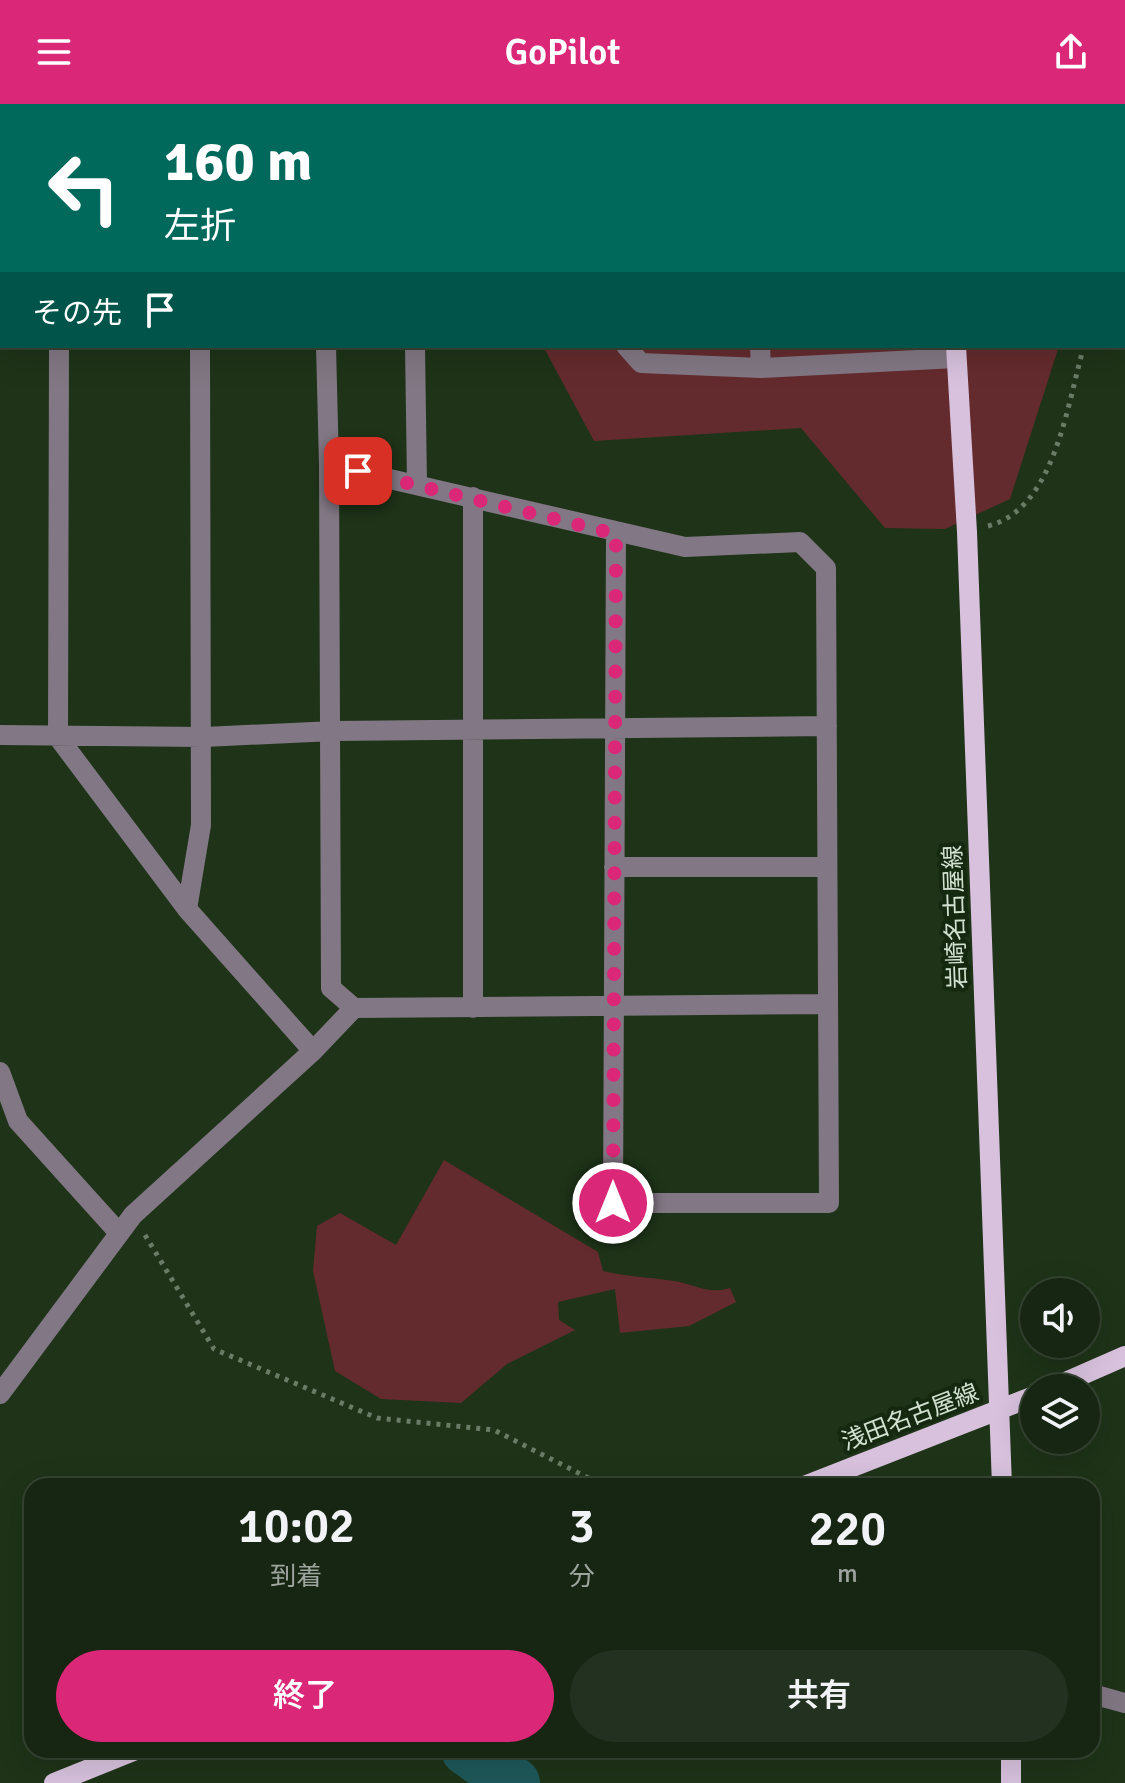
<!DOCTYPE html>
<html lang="ja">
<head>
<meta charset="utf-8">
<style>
  body { margin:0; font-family:Signika,"Noto Sans JP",sans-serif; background:#233220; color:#f1f3f6; height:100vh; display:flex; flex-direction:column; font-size:30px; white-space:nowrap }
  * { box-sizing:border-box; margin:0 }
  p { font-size:26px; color:#9ea59f }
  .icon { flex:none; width:44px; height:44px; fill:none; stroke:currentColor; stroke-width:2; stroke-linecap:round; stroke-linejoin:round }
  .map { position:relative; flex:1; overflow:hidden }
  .sheet { position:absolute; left:24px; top:1374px; width:1076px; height:280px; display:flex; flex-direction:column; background:#162612; border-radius:24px; box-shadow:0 8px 32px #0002,0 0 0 2px #354332 }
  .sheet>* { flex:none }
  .guide { position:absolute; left:0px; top:0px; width:1126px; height:244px; box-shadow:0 8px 32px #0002,0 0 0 2px #354332; background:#00695c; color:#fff; overflow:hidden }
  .controls { position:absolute; left:1020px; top:1174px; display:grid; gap:16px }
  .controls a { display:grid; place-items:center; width:80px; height:80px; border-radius:50%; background:#162612; box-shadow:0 8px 32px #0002,0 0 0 2px #354332; font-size:40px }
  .pin { position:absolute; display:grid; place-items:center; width:68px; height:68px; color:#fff; margin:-34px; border-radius:16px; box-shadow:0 4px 12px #0006 }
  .me { position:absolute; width:88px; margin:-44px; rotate:0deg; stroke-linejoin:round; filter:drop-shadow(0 0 6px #0008) }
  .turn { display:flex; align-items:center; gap:28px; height:168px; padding:0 32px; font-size:36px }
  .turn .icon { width:104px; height:104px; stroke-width:2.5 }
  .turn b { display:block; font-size:56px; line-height:68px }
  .then { display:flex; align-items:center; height:76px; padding:0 32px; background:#0003; gap:16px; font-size:30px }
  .eta { display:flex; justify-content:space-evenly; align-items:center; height:136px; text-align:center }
  .eta b { font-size:48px; font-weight:600; line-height:56px }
  .cta { display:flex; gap:16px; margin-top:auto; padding:16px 32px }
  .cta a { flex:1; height:92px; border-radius:48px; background:#db2777; color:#fff; font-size:32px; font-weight:600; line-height:92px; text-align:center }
  .cta a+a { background:#233220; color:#f1f3f6 }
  header { display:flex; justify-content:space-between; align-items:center; height:104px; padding:0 32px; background:#db2777; color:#fff; font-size:36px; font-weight:600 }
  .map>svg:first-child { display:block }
  .green { fill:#642b2e }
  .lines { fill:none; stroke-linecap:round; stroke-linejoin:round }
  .river { stroke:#1e585a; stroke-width:52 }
  .path { stroke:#6a7c65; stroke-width:5; stroke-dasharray:4 6; stroke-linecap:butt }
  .minor { stroke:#827784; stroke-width:20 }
  .major { stroke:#d7c1dd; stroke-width:20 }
  .route { stroke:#db2777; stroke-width:14; stroke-dasharray:0 25.2 }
  .labels { text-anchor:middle; stroke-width:8; stroke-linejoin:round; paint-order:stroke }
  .street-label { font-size:24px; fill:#d3e1d0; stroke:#14290f }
</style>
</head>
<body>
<header><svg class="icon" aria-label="menu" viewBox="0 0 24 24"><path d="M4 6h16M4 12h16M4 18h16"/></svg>GoPilot<svg class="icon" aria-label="share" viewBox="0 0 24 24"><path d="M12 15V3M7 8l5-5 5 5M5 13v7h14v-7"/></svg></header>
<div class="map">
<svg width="1125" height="1679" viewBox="0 0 1125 1679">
  <rect width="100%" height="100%" fill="#1e3318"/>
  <path class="green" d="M443 0H1125V37L1124 42V2Z
    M543 242H1059L1010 395 945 425 885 424 801 324 594 337Z
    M444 1056 598 1148 603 1167C627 1173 649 1173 674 1177 694 1180 709 1191 730 1184L736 1198 689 1222 620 1229 615 1185 558 1198 559 1216 575 1226 507 1260 461 1299 381 1295 335 1267 313 1167 317 1122 340 1109 396 1141Z"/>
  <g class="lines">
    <path class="river" d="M467 1646 514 1679"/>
    <path class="path" d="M1124 108 1125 104
      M988 422C1055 405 1067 300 1084 242
      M145 1131 214 1245 377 1314 494 1326 604 1382"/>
    <path class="minor" d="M59 0V2
      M314 0V2
      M563 0 565 2
      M1007 0 1011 2
      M1124 9H1125
      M0 104H2
      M59 242 58 633 187 805 313 947
      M326 242 329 361 685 443 800 438 826 464 829 1099H613L616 430
      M415 242 417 380
      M626 242 641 259 761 264 956 254
      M760 242 761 264
      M0 631 204 633 333 627 827 622
      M614 763H827
      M187 805 201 721 200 242
      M354 904 828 900
      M473 904V393
      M0 968 18 1017 119 1129
      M0 1290 133 1111 313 947 354 904 331 884 329 361
      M1092 1590 1125 1599"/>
    <path class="major" d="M949 0V2
      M956 242 967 428 1002 1382
      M1052 1284 1125 1252
      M804 1382 1034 1292
      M1011 1646V1679
      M54 1679 136 1646"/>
  </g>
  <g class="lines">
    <path class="route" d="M358 367 616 430 613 1099"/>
  </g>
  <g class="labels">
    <g class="street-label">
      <text transform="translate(955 813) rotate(-92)" y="8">岩崎名古屋線</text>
      <text transform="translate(910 1313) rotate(-21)" y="8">浅田名古屋線</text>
    </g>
  </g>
</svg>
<div class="controls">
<a><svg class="icon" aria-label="sound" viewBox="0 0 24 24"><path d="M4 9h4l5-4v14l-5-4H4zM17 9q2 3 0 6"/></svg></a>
<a><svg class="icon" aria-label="layers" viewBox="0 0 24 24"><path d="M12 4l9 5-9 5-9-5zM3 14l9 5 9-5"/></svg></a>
</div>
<div class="pin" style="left:358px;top:367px;background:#d93025"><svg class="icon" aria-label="arrive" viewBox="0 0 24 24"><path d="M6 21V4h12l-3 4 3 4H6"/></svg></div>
<svg class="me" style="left:613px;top:1099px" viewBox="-20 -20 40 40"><circle r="17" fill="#db2777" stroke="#fff" stroke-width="3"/><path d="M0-11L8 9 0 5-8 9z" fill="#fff"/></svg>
<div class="guide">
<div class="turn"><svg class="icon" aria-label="left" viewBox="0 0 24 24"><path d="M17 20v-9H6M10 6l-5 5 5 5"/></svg><div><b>160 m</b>左折</div></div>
<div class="then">その先<svg class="icon" aria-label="arrive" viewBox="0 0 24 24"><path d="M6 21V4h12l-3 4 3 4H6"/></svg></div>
</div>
<section class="sheet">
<div class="eta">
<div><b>10:02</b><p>到着</p></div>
<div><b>3</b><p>分</p></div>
<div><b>220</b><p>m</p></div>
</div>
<div class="cta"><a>終了</a><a>共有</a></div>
</section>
</div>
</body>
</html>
